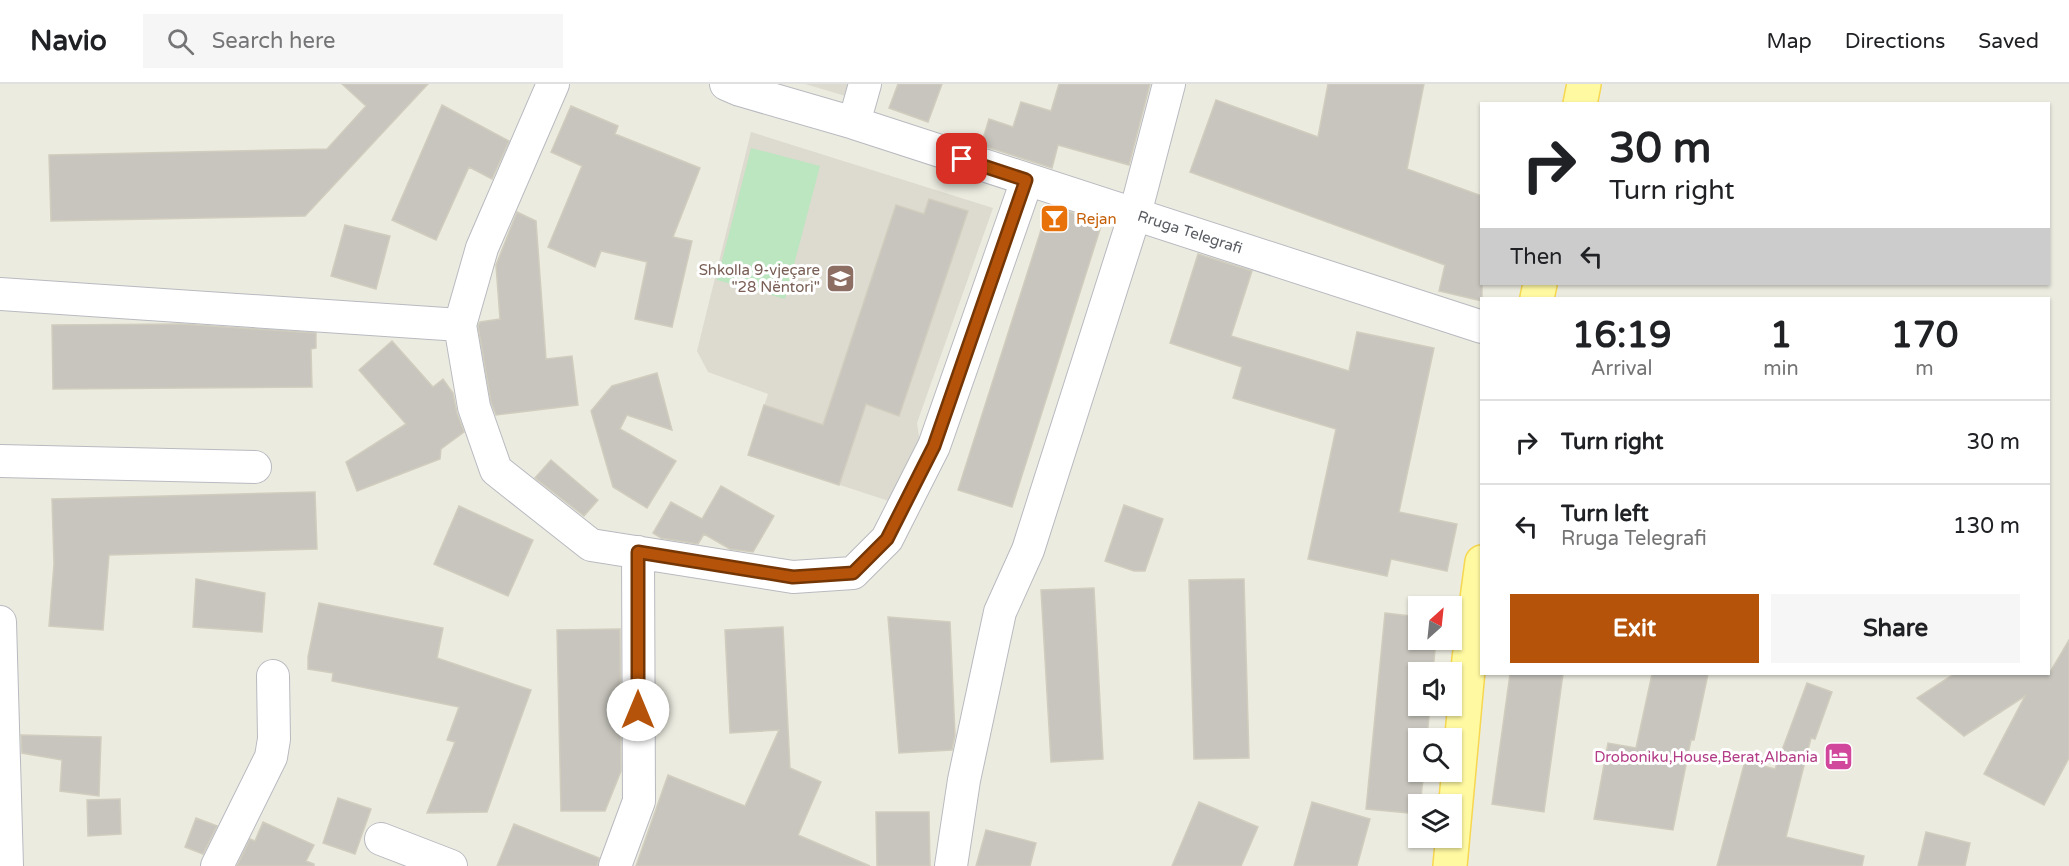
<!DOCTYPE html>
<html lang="en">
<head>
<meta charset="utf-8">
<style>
  body { margin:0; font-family:"Varela Round",sans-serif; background:#f6f6f6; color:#202124; height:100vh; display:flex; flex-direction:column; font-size:22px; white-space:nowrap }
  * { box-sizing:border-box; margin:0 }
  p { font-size:20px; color:#757577 }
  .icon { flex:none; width:33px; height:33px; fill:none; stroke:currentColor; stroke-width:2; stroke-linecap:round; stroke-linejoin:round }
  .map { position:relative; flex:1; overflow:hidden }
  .drawer { position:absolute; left:1480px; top:213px; width:570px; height:378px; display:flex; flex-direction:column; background:#fff; border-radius:0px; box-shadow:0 2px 4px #0004 }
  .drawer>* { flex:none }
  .top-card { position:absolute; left:1480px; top:18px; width:570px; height:183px; border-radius:0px; box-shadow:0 2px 4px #0004; background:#fff; color:#202124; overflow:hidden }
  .needle { width:39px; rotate:27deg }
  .fabs { position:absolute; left:1408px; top:512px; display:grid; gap:12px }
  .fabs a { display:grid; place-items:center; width:54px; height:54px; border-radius:0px; background:#fff; box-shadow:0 2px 4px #0004; font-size:30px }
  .pin { position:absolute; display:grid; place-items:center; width:51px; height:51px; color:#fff; margin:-26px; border-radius:12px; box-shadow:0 3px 9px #0006 }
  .me { position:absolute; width:66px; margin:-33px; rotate:0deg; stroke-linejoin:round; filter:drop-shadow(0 0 4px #0008) }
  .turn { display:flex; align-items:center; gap:21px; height:126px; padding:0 30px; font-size:27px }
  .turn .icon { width:78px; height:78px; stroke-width:2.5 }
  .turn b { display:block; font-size:42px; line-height:51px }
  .then { display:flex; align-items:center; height:57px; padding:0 30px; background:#0003; gap:12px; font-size:22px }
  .eta { display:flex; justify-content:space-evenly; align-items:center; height:102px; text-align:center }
  .eta b { font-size:36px; font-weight:700; line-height:42px }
  .button { display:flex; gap:12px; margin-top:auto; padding:12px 30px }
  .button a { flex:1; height:69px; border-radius:0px; background:#b45309; color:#fff; font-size:24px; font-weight:700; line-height:69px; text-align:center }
  .button a+a { background:#f6f6f6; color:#202124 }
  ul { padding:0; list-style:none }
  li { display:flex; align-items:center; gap:18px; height:84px; padding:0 30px; border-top:2px solid #e0e0e0 }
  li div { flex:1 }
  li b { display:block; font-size:22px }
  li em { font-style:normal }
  header { display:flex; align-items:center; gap:36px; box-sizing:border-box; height:84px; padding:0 30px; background:#fff; border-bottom:2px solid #e0e0e0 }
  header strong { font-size:28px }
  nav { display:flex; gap:33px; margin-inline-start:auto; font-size:21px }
  .search { width:420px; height:54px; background:#f6f6f6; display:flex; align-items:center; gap:15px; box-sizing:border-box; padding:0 21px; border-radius:0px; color:#757577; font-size:22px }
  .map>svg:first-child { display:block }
  .education { fill:#dddacf }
  .green { fill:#bbe6bf }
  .building { fill:#c7c5bd; stroke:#d1cdbe; stroke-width:1.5 }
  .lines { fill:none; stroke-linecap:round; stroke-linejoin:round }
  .minor-casing { stroke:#b8bac0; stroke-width:34 }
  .primary-casing { stroke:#f6d74f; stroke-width:36 }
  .minor { stroke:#fff; stroke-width:32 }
  .primary { stroke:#fff9a2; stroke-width:33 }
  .route-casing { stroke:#753606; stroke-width:15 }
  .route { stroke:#b45309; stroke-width:10 }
  .labels { text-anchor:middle; stroke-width:6; stroke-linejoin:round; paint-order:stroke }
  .food-label { font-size:15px; fill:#c56008; stroke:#fff; text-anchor:start }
  .street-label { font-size:15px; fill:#595c62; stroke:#fff }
  .education-label { font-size:15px; fill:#785e54; stroke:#fff; text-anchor:end }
  .hotel-label { font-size:15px; fill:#b23c85; stroke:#fff; text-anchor:end }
</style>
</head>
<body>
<header>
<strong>Navio</strong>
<div class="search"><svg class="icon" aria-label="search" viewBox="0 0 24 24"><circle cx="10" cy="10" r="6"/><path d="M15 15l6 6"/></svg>Search here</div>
<nav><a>Map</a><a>Directions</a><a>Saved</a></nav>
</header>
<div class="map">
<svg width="2069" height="782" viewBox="0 0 2069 782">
  <rect width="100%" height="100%" fill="#ecebe0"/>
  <path class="education" d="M805 0H853L849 13Z
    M751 48 993 124 917 339 922 373 895 419 748 371 768 310 708 288 697 267Z"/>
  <path class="green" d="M751 64 820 82 785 215 717 196Z"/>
  <path class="building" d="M342 0H428L305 132 51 137 49 71 327 65 366 22Z
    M898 0H942L928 38 889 24Z
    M1059 0H1150L1129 81 1058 61 1052 84 981 61 989 35 1013 43 1021 18 1051 27Z
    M1328 0H1424L1407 85 1482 112V217L1439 207 1445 181 1190 88 1216 16 1318 53Z
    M442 21 509 57 492 95 469 83 436 156 392 136Z
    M571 22 618 42 615 50 700 84 673 153 692 157 672 243 635 235 647 178 601 167 595 183 548 163 582 82 551 68Z
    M929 115 968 127 899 332 866 320 839 401 748 371 764 321 823 341 896 121 924 130Z
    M1049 121 1102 139 1012 423 958 406Z
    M517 128 536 137 546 275 572 272 578 321 496 331 491 318 478 242 480 238 500 235 496 181Z
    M345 141 390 152 376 205 331 192Z
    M1198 170 1252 187 1231 252 1349 287 1357 248 1434 264 1399 428 1457 440 1447 487 1391 475 1387 492 1308 475 1336 345 1233 314 1242 283 1170 259Z
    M181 240 316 249V264L311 265 312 303 53 305 52 241Z
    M392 257 433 303 443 295 453 309 457 329 464 348 441 365 440 375 357 407 346 378 406 340 359 286Z
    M657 289 672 346 627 331 620 345 676 377 647 424 613 403 591 327 612 302Z
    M551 376 598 416 584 432 535 394Z
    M721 402 774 432 753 468 730 465 704 450 698 460 661 454 653 449 671 418 702 435Z
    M315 408 317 465 109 471 103 546 49 542 54 480 52 415Z
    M1124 421 1163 435 1145 487H1134L1105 477Z
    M459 422 533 456 508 512 434 480Z
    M196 495 265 509 262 548 193 543Z
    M1244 495 1249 674 1194 675 1189 496Z
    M1094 504 1103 675 1051 678 1041 506Z
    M319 519 443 544 437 574 531 606 487 728 427 729 455 658 447 656 459 623 332 597 333 589 308 585V573Z
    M1385 529 1419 533V555H1436L1433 588H1419V621H1430L1427 654H1419V687H1424L1419 730 1366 725Z
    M888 533 950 538 955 651 952 666 899 669Z
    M783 543 790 684 821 698 798 751 870 782H636L668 691 745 722 779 646 730 649 725 546Z
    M620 545 621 687 605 727H561L557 546Z
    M2069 556V674L2044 721 1984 690 2025 612 1964 652 1917 614 1954 590H2049Z
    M1510 590H1563L1544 728 1492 720Z
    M1652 590H1708L1694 656H1691L1673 746 1594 735 1608 659 1636 664Z
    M1807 599 1832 608 1815 655 1811 654 1786 753 1864 772 1862 782H1717L1745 677 1775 685Z
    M21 651 101 653 99 712 60 707 62 676 22 669Z
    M338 714 371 725 355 770 323 759Z
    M120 715 121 750 88 752 87 716Z
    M1199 718 1258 743 1241 782H1172Z
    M1312 718 1370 735 1357 782H1294Z
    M876 728H929L930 782H877Z
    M196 734 217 742 203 770 185 763Z
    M263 738 314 761 306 777 314 780V782H237L250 755 255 757Z
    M514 740 599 774 597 782H497Z
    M986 746 1036 759 1030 782H976Z
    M1926 748 1970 759 1965 782H1918Z"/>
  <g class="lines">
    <defs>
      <path id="minor" d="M553 0 482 164 460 241 474 323 496 386 591 461 793 493 853 489 887 455 934 362 1027 96
        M726 0 740 6 854 39 1482 243
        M854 39 865 0
        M0 210 460 241
        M0 377 255 383
        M0 538 7 782
        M381 755 451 782
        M217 782 271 673 274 655 273 592
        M615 782 639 717 638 468
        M951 782 964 696 1000 528 1028 466 1135 130 1169 0"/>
      <path id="primary" d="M1580 20 1584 0
        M1537 214 1540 200
        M1450 782 1469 575 1482 478"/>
    </defs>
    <use href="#minor" class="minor-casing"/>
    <use href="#primary" class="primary-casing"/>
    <use href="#minor" class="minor"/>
    <use href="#primary" class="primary"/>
  </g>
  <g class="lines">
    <defs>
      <path id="route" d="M638 626V468L793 493 853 489 887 455 934 362 1026 96 962 75"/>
    </defs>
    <use href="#route" class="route-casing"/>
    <use href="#route" class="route"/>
  </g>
  <defs>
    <symbol id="bar-square" viewBox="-11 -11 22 22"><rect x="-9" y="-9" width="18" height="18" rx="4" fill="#e8710a" stroke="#fff"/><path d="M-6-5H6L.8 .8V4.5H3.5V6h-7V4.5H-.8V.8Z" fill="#fff"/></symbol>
    <symbol id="school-square" viewBox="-11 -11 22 22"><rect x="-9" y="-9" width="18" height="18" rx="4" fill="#8d6e63" stroke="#fff"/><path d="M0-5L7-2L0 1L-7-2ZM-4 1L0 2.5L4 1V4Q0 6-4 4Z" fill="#fff"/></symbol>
    <symbol id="hotel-square" viewBox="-11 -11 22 22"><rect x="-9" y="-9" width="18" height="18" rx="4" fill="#d1479c" stroke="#fff"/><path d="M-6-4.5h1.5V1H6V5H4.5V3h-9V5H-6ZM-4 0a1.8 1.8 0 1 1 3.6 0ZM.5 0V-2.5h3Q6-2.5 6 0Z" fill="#fff"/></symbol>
  </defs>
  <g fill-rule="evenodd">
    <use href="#bar-square" x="1038" y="118" width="33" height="33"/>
    <use href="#school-square" x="824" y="178" width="33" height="33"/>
    <use href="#hotel-square" x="1822" y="656" width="33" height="33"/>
  </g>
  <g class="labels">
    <g class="food-label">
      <text x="1076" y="140">Rejan</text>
    </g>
    <g class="street-label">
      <text transform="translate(1190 148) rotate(18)" y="5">Rruga Telegrafi</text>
    </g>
    <g class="education-label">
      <text x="820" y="191">Shkolla 9-vjeçare<tspan x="820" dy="17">"28 Nëntori"</tspan></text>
    </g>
    <g class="hotel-label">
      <text x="1818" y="678">Droboniku,House,Berat,Albania</text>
    </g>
  </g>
</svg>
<div class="fabs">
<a><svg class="needle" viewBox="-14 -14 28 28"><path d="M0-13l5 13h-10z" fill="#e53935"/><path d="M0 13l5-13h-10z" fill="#757577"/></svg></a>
<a><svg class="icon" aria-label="sound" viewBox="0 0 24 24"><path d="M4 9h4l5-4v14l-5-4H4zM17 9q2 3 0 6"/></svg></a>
<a><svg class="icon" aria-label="search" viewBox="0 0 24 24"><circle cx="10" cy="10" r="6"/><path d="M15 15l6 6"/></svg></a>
<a><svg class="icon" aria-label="layers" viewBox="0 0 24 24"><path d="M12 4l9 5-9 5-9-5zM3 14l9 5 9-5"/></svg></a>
</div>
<div class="pin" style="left:962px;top:75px;background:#d93025"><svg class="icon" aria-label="arrive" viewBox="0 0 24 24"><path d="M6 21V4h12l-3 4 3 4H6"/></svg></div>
<svg class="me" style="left:638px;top:626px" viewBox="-20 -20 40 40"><circle r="19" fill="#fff"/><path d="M0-13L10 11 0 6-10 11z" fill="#b45309"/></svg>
<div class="top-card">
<div class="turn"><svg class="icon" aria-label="right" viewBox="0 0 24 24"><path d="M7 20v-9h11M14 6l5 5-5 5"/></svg><div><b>30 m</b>Turn right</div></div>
<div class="then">Then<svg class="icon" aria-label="left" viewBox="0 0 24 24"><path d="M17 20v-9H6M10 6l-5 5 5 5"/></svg></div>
</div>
<section class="drawer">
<div class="eta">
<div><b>16:19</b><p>Arrival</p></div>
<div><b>1</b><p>min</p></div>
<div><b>170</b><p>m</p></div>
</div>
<ul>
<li><svg class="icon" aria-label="right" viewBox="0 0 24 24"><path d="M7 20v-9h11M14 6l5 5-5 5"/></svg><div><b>Turn right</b></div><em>30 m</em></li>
<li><svg class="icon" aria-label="left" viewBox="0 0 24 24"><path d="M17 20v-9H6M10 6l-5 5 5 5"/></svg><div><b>Turn left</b><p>Rruga Telegrafi</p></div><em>130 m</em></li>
</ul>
<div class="button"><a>Exit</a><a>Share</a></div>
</section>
</div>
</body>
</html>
